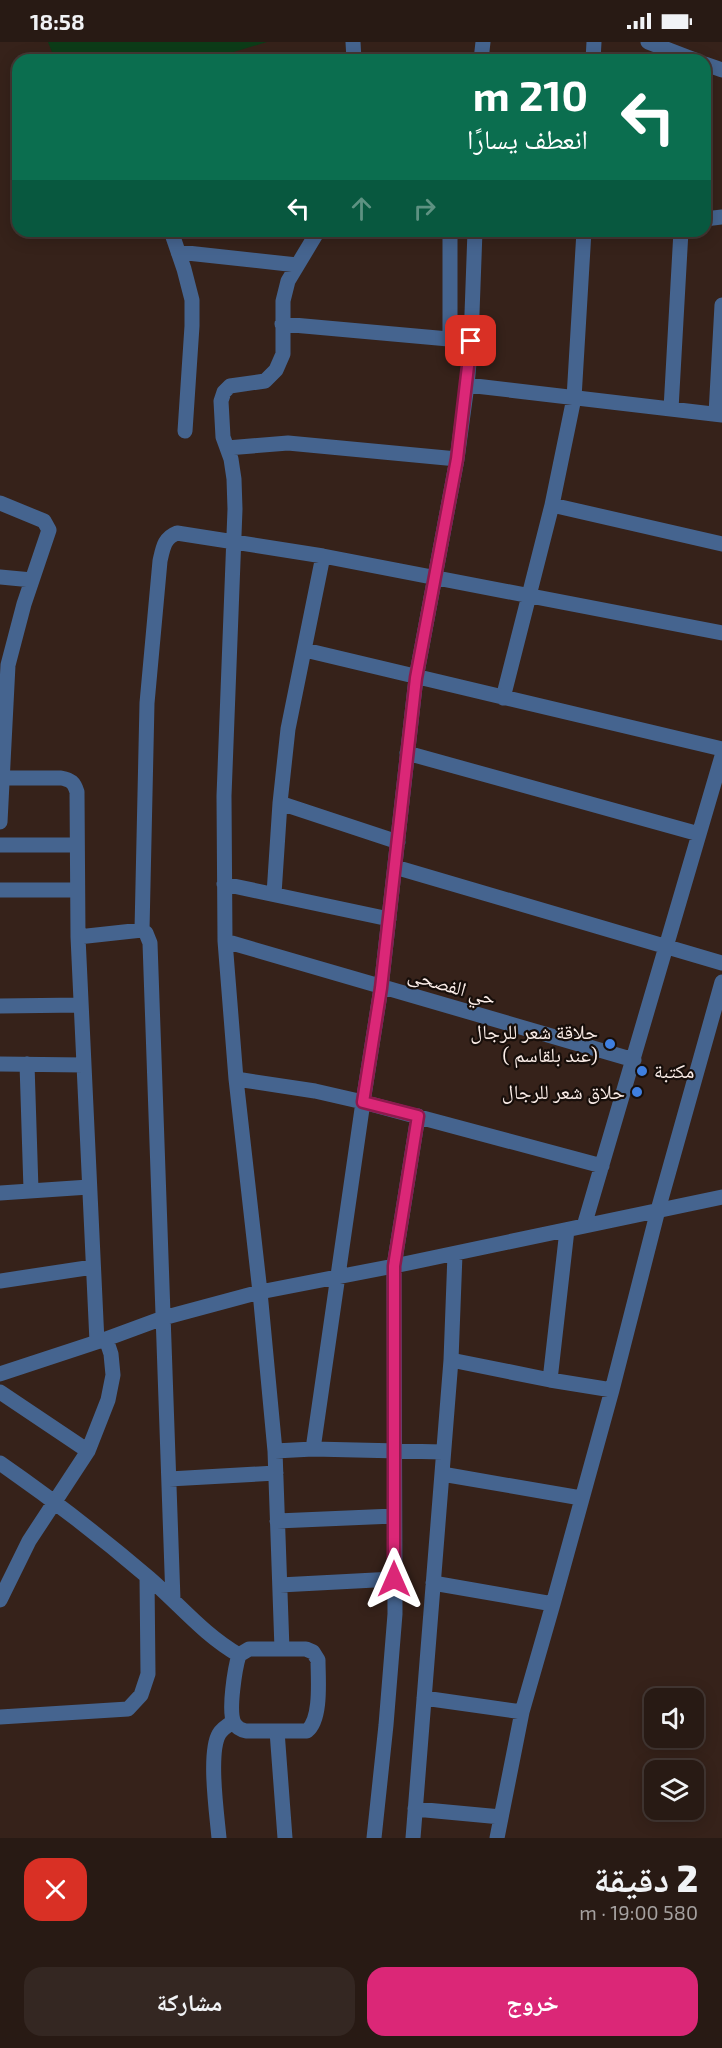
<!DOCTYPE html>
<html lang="ar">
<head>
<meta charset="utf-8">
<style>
  body { margin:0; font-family:"Exo 2","Noto Naskh Arabic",sans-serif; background:#342722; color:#f1f3f6; direction:rtl; height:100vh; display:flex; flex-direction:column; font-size:22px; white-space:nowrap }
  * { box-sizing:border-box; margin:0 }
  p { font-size:20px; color:#a5a1a0 }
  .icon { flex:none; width:33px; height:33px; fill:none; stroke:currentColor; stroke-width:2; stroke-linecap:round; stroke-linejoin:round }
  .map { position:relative; height:1796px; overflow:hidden; direction:ltr }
  .sheet { display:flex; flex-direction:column; background:#281a14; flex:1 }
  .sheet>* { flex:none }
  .top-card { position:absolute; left:12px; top:12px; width:699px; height:183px; border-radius:18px; box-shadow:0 3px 15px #0003,0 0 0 2px #443834; direction:rtl; background:#0b6e4f; color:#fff; overflow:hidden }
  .tools { position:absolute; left:644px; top:1646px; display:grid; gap:12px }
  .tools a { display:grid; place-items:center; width:60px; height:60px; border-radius:12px; background:#281a14; box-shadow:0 3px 15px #0003,0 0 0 2px #443834; font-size:30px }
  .pin { position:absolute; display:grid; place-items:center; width:51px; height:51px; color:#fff; margin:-26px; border-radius:12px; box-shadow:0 3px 9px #0006 }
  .me { position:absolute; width:66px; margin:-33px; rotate:0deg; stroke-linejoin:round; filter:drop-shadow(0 0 4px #0008) }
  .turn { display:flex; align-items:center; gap:21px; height:126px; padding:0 24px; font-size:27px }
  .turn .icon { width:78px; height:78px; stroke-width:2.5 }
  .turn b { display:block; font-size:42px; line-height:51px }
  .lanes { display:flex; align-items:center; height:57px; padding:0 24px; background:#0003; justify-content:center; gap:30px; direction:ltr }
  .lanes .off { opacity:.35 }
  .round { display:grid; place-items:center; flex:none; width:63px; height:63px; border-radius:18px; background:#342722 }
  .head { display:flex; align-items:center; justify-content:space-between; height:102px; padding:0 24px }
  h1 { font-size:36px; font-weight:800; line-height:45px }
  .cta { display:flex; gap:12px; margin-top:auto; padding:12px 24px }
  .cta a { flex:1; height:69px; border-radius:18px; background:#db2777; color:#fff; font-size:24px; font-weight:800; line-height:69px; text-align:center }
  .cta a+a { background:#342722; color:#f1f3f6 }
  .status { display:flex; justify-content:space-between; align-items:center; height:42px; padding:0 30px; background:#281a14; direction:ltr }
  .status svg { height:16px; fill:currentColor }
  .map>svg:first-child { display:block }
  .green { fill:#0c3c18 }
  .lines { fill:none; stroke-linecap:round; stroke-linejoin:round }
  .minor { stroke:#45648f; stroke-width:15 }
  .route-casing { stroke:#8e194d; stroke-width:15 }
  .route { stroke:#db2777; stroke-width:10 }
  .shop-dot { fill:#3f7fe0; stroke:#170e0a; stroke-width:2 }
  .labels { text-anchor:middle; stroke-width:4.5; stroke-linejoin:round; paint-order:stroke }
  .street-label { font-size:20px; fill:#fbede8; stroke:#170e0a }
  .poi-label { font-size:20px; fill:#fbede8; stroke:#170e0a; text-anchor:end }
</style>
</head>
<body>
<div class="status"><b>18:58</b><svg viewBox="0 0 49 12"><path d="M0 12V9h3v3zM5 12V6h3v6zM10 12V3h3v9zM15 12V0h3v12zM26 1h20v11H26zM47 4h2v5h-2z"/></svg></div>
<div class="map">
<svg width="722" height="1796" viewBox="0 0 722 1796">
  <rect width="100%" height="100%" fill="#36221a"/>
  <path class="green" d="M48 0H267L207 18H55Z"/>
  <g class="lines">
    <path class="minor" d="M353 0 354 18
      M648 0 695 18
      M481 18 483 0
      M593 18 594 0
      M705 22 722 28
      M705 177 722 175
      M171 189 184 227 192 258V284L185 389
      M178 210 297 223
      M282 282 471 299
      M450 297V189
      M467 343 722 373
      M671 367 681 189
      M716 372 722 263
      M227 406 288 401 457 417
      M0 461 44 479 49 488 24 562 8 623 0 780
      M552 463 722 502
      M0 535 32 538
      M305 608 722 707
      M503 656 552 463 574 356 584 189
      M407 711 699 792
      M0 736H61C71 738 74 740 77 750L78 895 97 1300
      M280 761 398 800
      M0 803H77
      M395 825 722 921
      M224 842 389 877
      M0 848H77
      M274 852 280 761 288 687 323 514
      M78 895 142 888
      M225 899 634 1018
      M0 964 81 963
      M0 1022 84 1023
      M27 1022 31 1148
      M236 1037 315 1049 363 1060 602 1124
      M0 1151 89 1145
      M584 1184 722 714
      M0 1239 93 1225
      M451 1318 550 1338 612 1348
      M0 1332 106 1297 163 1276 260 1250 394 1224 722 1155
      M550 1338 567 1188
      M0 1350 88 1409
      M313 1407 363 1060 381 946 416 636 457 417 467 343 471 299 475 189
      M275 1409 313 1407 443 1410
      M0 1421C52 1457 101 1495 149 1536 179 1562 204 1593 239 1613
      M442 1432 581 1456
      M169 1437 276 1431
      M277 1479 394 1474
      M433 1541 553 1562
      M280 1543 394 1537
      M0 1558 29 1499 88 1409 108 1358 113 1333 111 1312 106 1297
      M173 1558 150 901 146 891 142 888 147 661 160 519C163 506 164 496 177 491L323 514 722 591
      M249 1607H306L313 1610 318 1618C318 1636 322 1677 307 1689H246C241 1688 237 1686 234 1681 228 1669 235 1626 239 1613Z
      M282 1607 275 1409 260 1250 236 1037 225 899 224 754 235 467 234 437 231 417 223 395 221 359 224 350 230 344 265 339 276 328 283 312V259L288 239 318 189
      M424 1656 522 1670
      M0 1675 128 1667 141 1653 148 1632 147 1535
      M277 1689 285 1796
      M415 1767 501 1775
      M219 1796C217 1773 208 1711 219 1692 222 1687 228 1683 233 1680
      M374 1796 386 1683 395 1572 394 1224 418 1074
      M413 1796 451 1318 455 1212
      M497 1796 522 1670 553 1562 612 1348 658 1168 722 940"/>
  </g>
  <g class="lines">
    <defs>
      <path id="route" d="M394 1537V1224L418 1074 363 1060 381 946 416 636 457 417 471 299"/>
    </defs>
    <use href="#route" class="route-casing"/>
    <use href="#route" class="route"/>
  </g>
  <g class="shop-dot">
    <circle cx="610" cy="1002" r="6"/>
    <circle cx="642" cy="1029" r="6"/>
    <circle cx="637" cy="1050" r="6"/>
  </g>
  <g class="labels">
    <g class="street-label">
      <text transform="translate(452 944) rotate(16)" y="7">حي الفصحى</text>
    </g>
    <g class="poi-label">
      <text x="598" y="997">حلاقة شعر للرجال<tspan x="598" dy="23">( عند بلقاسم)</tspan></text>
      <text x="654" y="1036" text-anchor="start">مكتبة</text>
      <text x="625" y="1057">حلاق شعر للرجال</text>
    </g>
  </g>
</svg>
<div class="tools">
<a><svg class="icon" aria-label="sound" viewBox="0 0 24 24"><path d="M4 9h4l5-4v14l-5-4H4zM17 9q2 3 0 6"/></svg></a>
<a><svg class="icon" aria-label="layers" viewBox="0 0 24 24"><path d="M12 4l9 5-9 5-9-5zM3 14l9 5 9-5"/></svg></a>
</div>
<div class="pin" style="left:471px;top:299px;background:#d93025"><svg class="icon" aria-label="arrive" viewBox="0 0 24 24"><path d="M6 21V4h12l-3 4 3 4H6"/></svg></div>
<svg class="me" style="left:394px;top:1537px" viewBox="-20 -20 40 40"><path d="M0-17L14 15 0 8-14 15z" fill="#db2777" stroke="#fff" stroke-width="4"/></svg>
<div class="top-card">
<div class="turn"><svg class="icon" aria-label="left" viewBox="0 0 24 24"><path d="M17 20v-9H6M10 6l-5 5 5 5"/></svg><div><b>210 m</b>انعطف يسارًا</div></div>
<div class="lanes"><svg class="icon" aria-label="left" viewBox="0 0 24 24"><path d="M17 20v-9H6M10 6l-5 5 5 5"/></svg><svg class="icon off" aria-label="ahead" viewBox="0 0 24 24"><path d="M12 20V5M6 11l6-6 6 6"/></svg><svg class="icon off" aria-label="right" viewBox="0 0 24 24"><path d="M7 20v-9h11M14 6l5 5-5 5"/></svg></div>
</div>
</div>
<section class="sheet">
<div class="head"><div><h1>2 دقيقة</h1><p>580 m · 19:00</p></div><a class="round" style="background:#d93025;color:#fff"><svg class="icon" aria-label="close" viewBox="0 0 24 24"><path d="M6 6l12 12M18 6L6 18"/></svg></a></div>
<div class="cta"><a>خروج</a><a>مشاركة</a></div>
</section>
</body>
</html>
